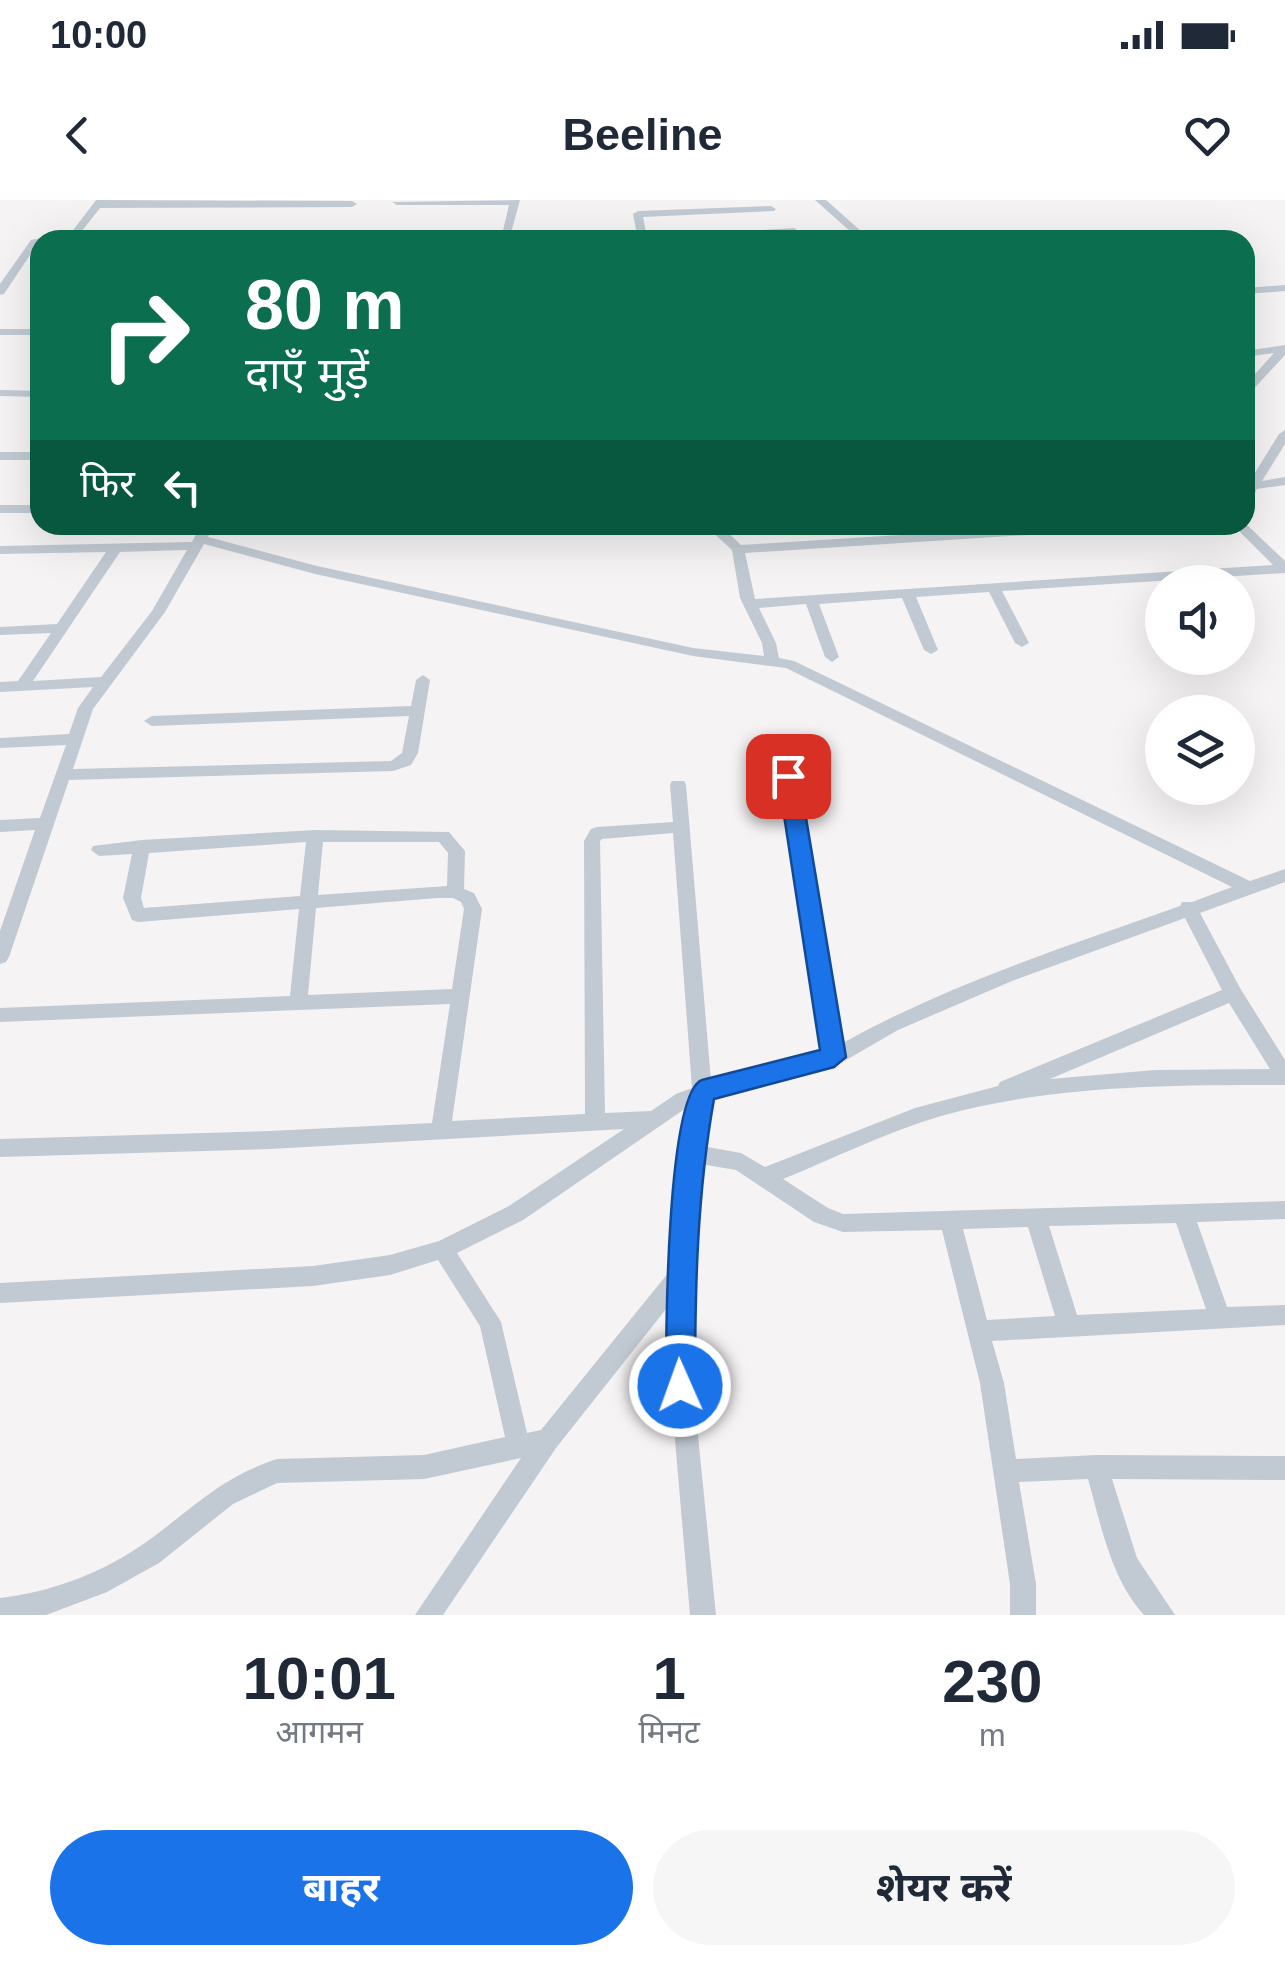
<!DOCTYPE html>
<html lang="hi">
<head>
<meta charset="utf-8">
<style>
  body { margin:0; font-family:Helvetica,"Noto Sans Devanagari",sans-serif; background:#f6f6f7; color:#1f2937; height:100vh; display:flex; flex-direction:column; font-size:38px; white-space:nowrap }
  * { box-sizing:border-box; margin:0 }
  p { font-size:32px; color:#747a83 }
  .icon { flex:none; width:55px; height:55px; fill:none; stroke:currentColor; stroke-width:2; stroke-linecap:round; stroke-linejoin:round }
  .map { position:relative; height:1415px; overflow:hidden }
  .side { display:flex; flex-direction:column; background:#fff; flex:1 }
  .side>* { flex:none }
  .hud { position:absolute; left:30px; top:30px; width:1225px; height:305px; border-radius:30px; box-shadow:0 10px 40px #0002; background:#0b6e4f; color:#fff; overflow:hidden }
  .controls { position:absolute; left:1145px; top:365px; display:grid; gap:20px }
  .controls a { display:grid; place-items:center; width:110px; height:110px; border-radius:50%; background:#fff; box-shadow:0 10px 40px #0002; font-size:50px }
  .pin { position:absolute; display:grid; place-items:center; width:85px; height:85px; color:#fff; margin:-42px; border-radius:20px; box-shadow:0 5px 15px #0006 }
  .me { position:absolute; width:110px; margin:-55px; rotate:358deg; stroke-linejoin:round; filter:drop-shadow(0 0 8px #0008) }
  .turn { display:flex; align-items:center; gap:35px; height:210px; padding:0 50px; font-size:45px }
  .turn .icon { width:130px; height:130px; stroke-width:2.5 }
  .turn b { display:block; font-size:70px; line-height:85px }
  .then { display:flex; align-items:center; height:95px; padding:0 50px; background:#0003; gap:20px; font-size:38px }
  .eta { display:flex; justify-content:space-evenly; align-items:center; height:170px; text-align:center }
  .eta b { font-size:60px; font-weight:700; line-height:70px }
  .cta { display:flex; gap:20px; margin-top:auto; padding:20px 50px }
  .cta a { flex:1; height:115px; border-radius:60px; background:#1a73e8; color:#fff; font-size:40px; font-weight:700; line-height:115px; text-align:center }
  .cta a+a { background:#f6f6f7; color:#1f2937 }
  .status { display:flex; justify-content:space-between; align-items:center; height:70px; padding:0 50px; background:#fff; direction:ltr }
  .status svg { height:28px; fill:currentColor }
  header { display:flex; justify-content:space-between; align-items:center; height:130px; padding:0 50px; background:#fff; font-size:45px; font-weight:700 }
  .map>svg:first-child { display:block }
  .lines { fill:none; stroke-linecap:round; stroke-linejoin:round }
  .street { fill:#c1cad2; fill-rule:evenodd }
  .route { fill:#1a73e8; stroke:#114b97; stroke-width:2.5 }
</style>
</head>
<body>
<div class="status"><b>10:00</b><svg viewBox="0 0 49 12"><path d="M0 12V9h3v3zM5 12V6h3v6zM10 12V3h3v9zM15 12V0h3v12zM26 1h20v11H26zM47 4h2v5h-2z"/></svg></div>
<header><svg class="icon" aria-label="back" viewBox="0 0 24 24"><path d="M15 5l-7 7 7 7"/></svg>Beeline<svg class="icon" aria-label="heart" viewBox="0 0 24 24"><path d="M12 20l-8-8c-3-5 5-10 8-4 3-6 11-1 8 4z"/></svg></header>
<div class="map">
<svg width="1285" height="1415" viewBox="0 0 1285 1415">
  <rect width="100%" height="100%" fill="#f5f3f3"/>
  <g class="lines">
    <path class="street" d="M96 0 352 1 357 4 352 7 100 8 81 32 502 35 509 5H397L392 2 520 0 509 40H40L4 94 0 95V84L31 40 71 33Z
      M815 0H826L871 40H860Z
      M771 6 776 9 774 11 643 17 647 37 793 28 796 29V33L692 40H638L633 14 638 11Z
      M1285 85V91L1245 94V88Z
      M0 129H40V135H0Z
      M1285 145V155L1249 194 1245 195V185L1274 153 1245 157V151Z
      M0 190 40 191V197L0 196Z
      M1285 230V244L1262 281 1285 277V285L1257 289 1250 302 1245 303V289L1279 234Z
      M0 252H40V260H0Z
      M0 305H40V313H0Z
      M1245 323 1285 361V373L1002 391 1029 443 1022 447 1015 443 989 392 916 397 938 450 931 454 924 450 902 398 819 404 839 457 832 462 825 457 806 404 759 408 776 443 779 458 794 461 1250 681 1285 669V682L1200 713 1240 788 1285 860V885C1170 885 1052 885 941 916 886 932 835 958 783 979L828 1008 843 1014 1285 1001V1019L1197 1022 1227 1107 1285 1105V1125L992 1141 1004 1183 1016 1259 1097 1255 1285 1256V1280L1112 1279 1137 1358 1175 1415H1144C1111 1379 1101 1325 1088 1279L1019 1282 1036 1384V1415H1010V1384L980 1183 942 1030 843 1032 814 1022 736 970 701 964 689 1146 716 1415H690L667 1146 670 1104 556 1248 443 1415H415L521 1258 424 1279 277 1283 233 1304 159 1363 107 1392 46 1415H0V1398C50 1392 97 1375 139 1347 189 1313 216 1279 277 1259L424 1255 505 1237 480 1126 438 1060 390 1075 313 1086 0 1103V1083L313 1066 390 1055 439 1041 509 1006 624 929 270 949 0 957V939L270 931 432 923 450 804 0 822V808L290 796 299 709 138 722 132 720 123 698 132 654 99 656 91 650 93 646 142 640 315 630 449 632 465 651 464 689 474 693 482 709 452 921 585 914 584 641 591 629 597 627 673 622 670 585 672 581H684L686 585 711 881 740 870 824 851 780 576 782 572H794L796 576 841 844C948 784 1065 747 1180 706L1182 702H1192L1232 687 786 468 693 456 315 374 204 344 165 412 93 509 73 569 391 561 402 553 409 516 152 526 144 521 152 516 411 506 416 480 423 475 430 480 418 553 411 565 393 571 69 580 9 757 6 762 0 764V731L35 630 0 632V620L40 618 66 545 0 548V538L69 534 78 508 93 487 0 492V482L18 481 51 433 0 435V427L57 424 106 352 0 354V346L192 342 201 325H215L208 337 317 366 693 448 764 456 762 443 740 398 732 350 705 325H720L741 345 1059 325H1129L1122 329 745 353 755 399 1273 365 1233 325H1245ZM187 350 152 411 101 477 33 481 120 352ZM673 633 692 888 676 894 651 911 605 913 600 641 602 639ZM306 642 300 696 144 708 141 698 149 653ZM323 642H439L448 653 447 686 318 695ZM437 698H453L461 702 464 709 452 789 308 795 316 708ZM1185 718 1222 790 1000 882 998 886 915 908 765 967 741 953 702 946 711 898 742 886 841 863 898 830 1012 781ZM1229 803 1270 869 1155 870 1050 879ZM689 906 681 953 673 1067 541 1230 527 1233 501 1122 457 1053 523 1020ZM1176 1023 1206 1109 1077 1115 1049 1026ZM1028 1027 1055 1116 987 1120 963 1029Z"/>
  </g>
  <path class="route" d="M788 569 799 576 846 857 834 867 714 899C697 994 695 1089 695 1186L691 1196 680 1200 670 1196 666 1186C666 1142 666 893 702 880L820 850 778 576Z"/>
</svg>
<div class="controls">
<a><svg class="icon" aria-label="sound" viewBox="0 0 24 24"><path d="M4 9h4l5-4v14l-5-4H4zM17 9q2 3 0 6"/></svg></a>
<a><svg class="icon" aria-label="layers" viewBox="0 0 24 24"><path d="M12 4l9 5-9 5-9-5zM3 14l9 5 9-5"/></svg></a>
</div>
<div class="pin" style="left:788px;top:576px;background:#d93025"><svg class="icon" aria-label="arrive" viewBox="0 0 24 24"><path d="M6 21V4h12l-3 4 3 4H6"/></svg></div>
<svg class="me" style="left:680px;top:1186px" viewBox="-20 -20 40 40"><circle r="17" fill="#1a73e8" stroke="#fff" stroke-width="3"/><path d="M0-11L8 9 0 5-8 9z" fill="#fff"/></svg>
<div class="hud">
<div class="turn"><svg class="icon" aria-label="right" viewBox="0 0 24 24"><path d="M7 20v-9h11M14 6l5 5-5 5"/></svg><div><b>80 m</b>दाएँ मुड़ें</div></div>
<div class="then">फिर<svg class="icon" aria-label="left" viewBox="0 0 24 24"><path d="M17 20v-9H6M10 6l-5 5 5 5"/></svg></div>
</div>
</div>
<section class="side">
<div class="eta">
<div><b>10:01</b><p>आगमन</p></div>
<div><b>1</b><p>मिनट</p></div>
<div><b>230</b><p>m</p></div>
</div>
<div class="cta"><a>बाहर</a><a>शेयर करें</a></div>
</section>
</body>
</html>
